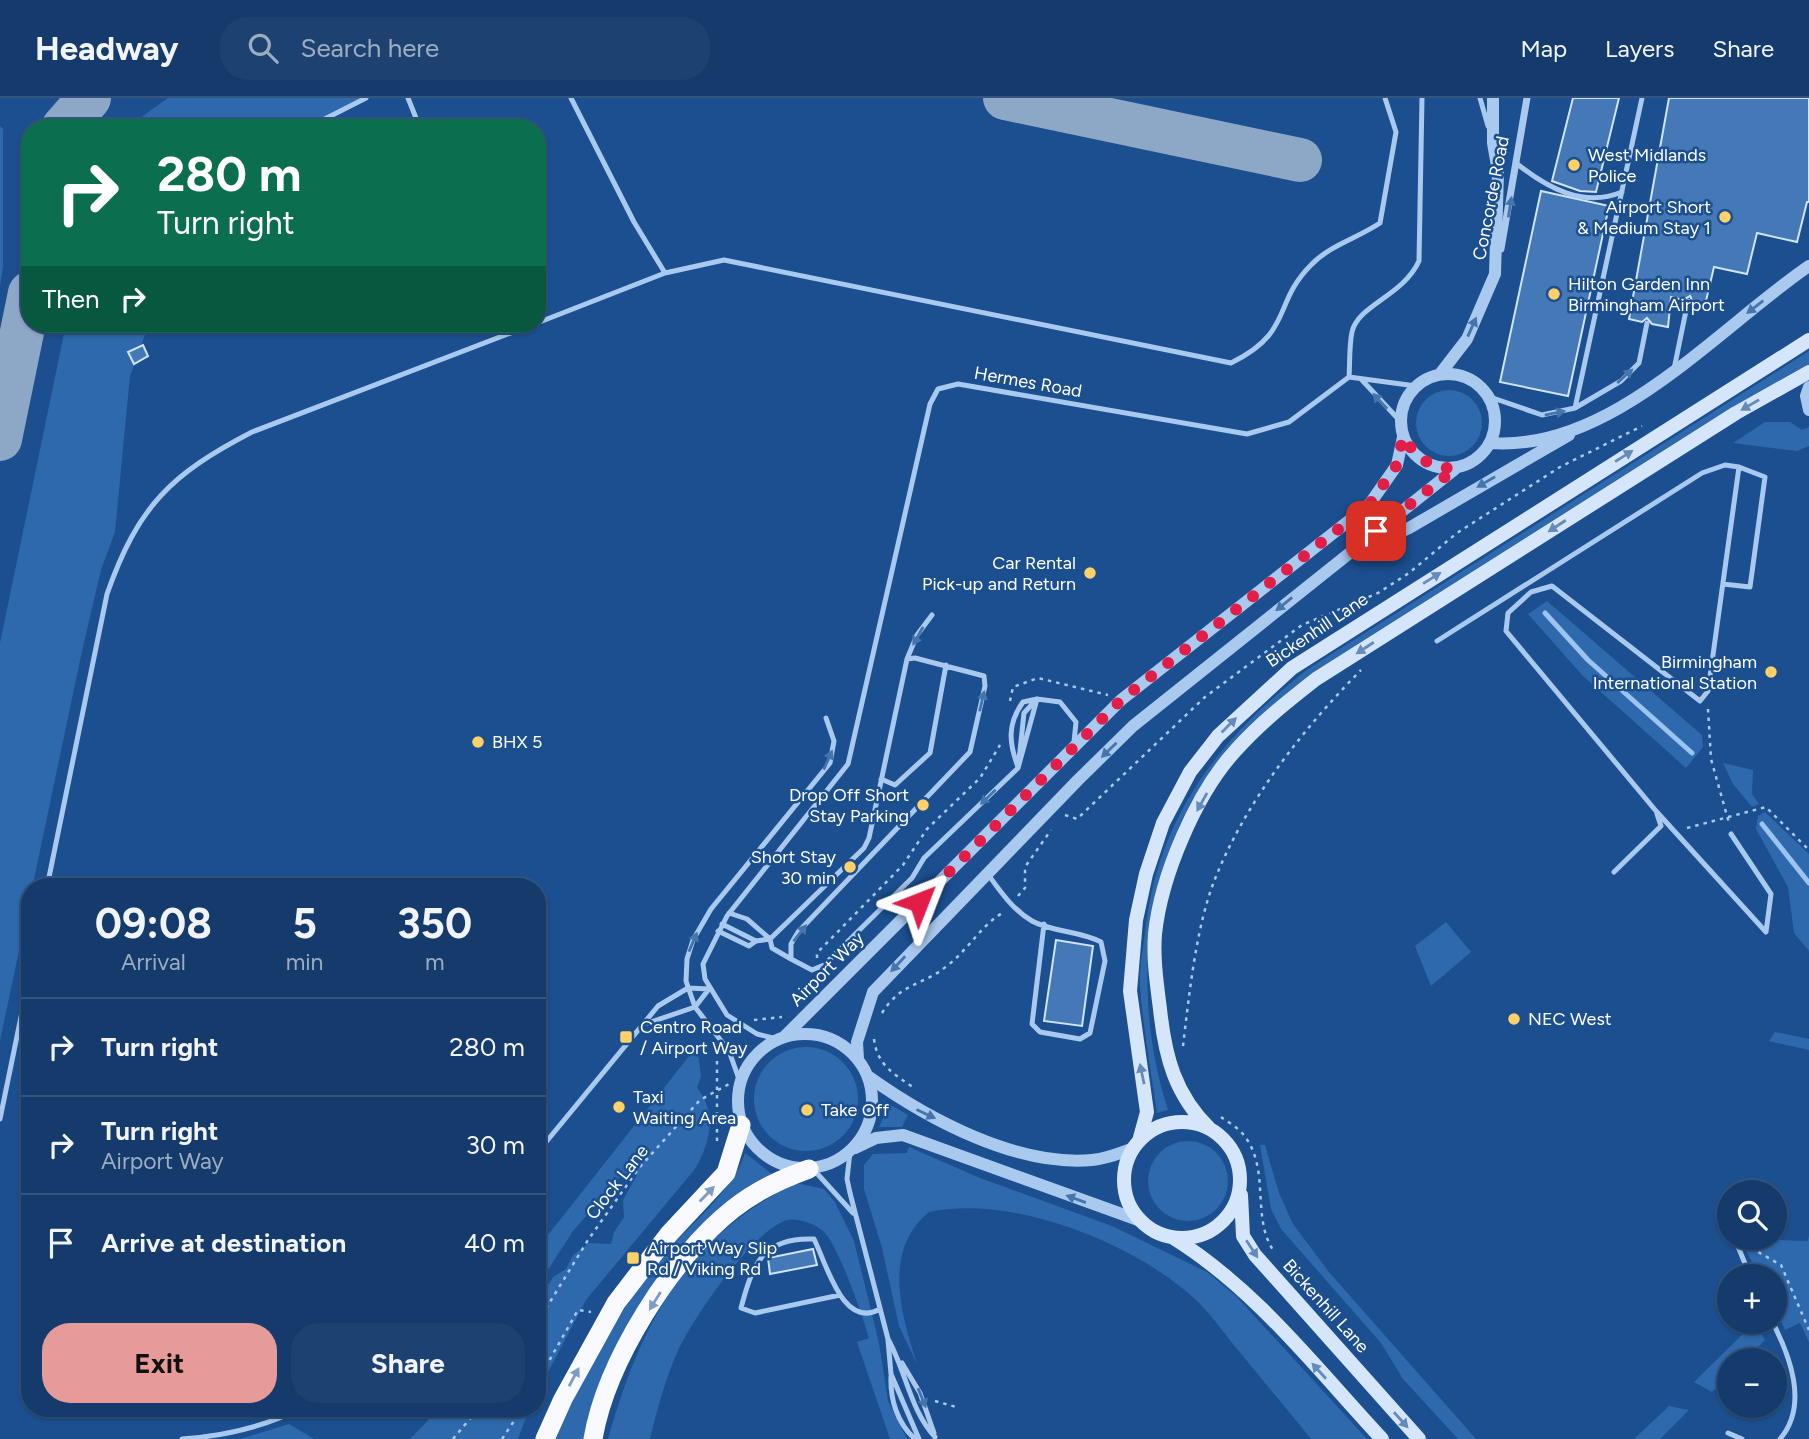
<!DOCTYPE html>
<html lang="en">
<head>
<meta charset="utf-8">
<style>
  body { margin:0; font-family:Figtree,sans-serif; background:#1d4271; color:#f1f3f6; height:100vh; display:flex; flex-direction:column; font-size:26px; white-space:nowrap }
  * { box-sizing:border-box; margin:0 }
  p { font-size:23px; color:#9dadc1 }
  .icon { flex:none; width:38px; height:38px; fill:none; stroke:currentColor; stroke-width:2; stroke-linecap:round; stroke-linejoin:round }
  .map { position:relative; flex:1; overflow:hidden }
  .side { position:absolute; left:21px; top:780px; width:525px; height:539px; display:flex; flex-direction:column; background:#143b6b; border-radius:28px; box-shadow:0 2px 5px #0004,0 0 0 2px #33557e }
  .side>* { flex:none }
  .banner { position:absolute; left:21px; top:21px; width:525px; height:214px; border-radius:28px; box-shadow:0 2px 5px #0004,0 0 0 2px #33557e; background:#0b6e4f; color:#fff; overflow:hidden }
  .controls { position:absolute; left:1717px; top:1082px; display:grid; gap:14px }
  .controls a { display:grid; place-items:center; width:70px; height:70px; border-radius:50%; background:#143b6b; box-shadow:0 2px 5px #0004,0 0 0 2px #33557e; font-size:35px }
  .pin { position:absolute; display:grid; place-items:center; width:60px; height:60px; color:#fff; margin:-30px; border-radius:14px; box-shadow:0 4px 10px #0006 }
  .me { position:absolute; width:77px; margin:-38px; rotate:45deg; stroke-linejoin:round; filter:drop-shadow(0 0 5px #0008) }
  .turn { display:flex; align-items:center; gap:24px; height:147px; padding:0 21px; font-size:32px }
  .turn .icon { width:91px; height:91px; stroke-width:2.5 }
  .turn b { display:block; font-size:49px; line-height:60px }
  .then { display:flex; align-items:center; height:66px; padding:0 21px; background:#0003; gap:14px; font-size:26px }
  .eta { display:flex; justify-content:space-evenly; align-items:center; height:119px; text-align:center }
  .eta b { font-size:42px; font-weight:700; line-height:49px }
  .cta { display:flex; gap:14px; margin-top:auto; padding:14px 21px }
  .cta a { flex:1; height:80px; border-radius:28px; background:#e69b98; color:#111; font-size:28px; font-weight:700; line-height:80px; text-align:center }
  .cta a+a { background:#1d4271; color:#f1f3f6 }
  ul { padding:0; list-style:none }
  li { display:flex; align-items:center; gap:21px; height:98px; padding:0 21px; border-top:2px solid #33557e }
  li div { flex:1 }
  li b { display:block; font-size:26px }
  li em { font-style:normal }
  header { display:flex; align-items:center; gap:42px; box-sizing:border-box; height:98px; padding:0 35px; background:#143b6b; border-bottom:2px solid #33557e }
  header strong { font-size:33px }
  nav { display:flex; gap:38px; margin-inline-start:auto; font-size:24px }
  .search { width:490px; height:63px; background:#1d4271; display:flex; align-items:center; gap:18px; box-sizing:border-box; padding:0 24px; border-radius:28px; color:#9dadc1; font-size:26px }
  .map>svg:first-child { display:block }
  .green { fill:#2e69ad }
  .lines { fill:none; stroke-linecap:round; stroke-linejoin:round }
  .stream { stroke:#9cc4f0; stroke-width:5 }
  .taxiway { stroke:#8da7c7; stroke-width:44 }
  .building { fill:#4478b7; stroke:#cfe3fa; stroke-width:2 }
  .path { stroke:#a9c9ee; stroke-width:2.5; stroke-dasharray:3.5 5; stroke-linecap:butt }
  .service { stroke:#a9c9ee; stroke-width:5 }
  .minor { stroke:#a9c9ee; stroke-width:7 }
  .tertiary { stroke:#a9c9ee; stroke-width:12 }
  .secondary { stroke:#d6e6fa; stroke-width:14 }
  .trunk { stroke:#f8faff; stroke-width:19 }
  .oneway { fill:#4674ac }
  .oneway2 { fill:#668bba }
  .oneway3 { fill:#7e9cc1 }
  .route { stroke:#e11d48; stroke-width:12; stroke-dasharray:0 21.6 }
  .poi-dot { fill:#ffd166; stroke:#1b4f8f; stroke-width:2.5 }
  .labels { text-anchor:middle; stroke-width:5; stroke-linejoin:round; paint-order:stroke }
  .poi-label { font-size:18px; fill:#fff; stroke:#1b4f8f; text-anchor:start }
  .street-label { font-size:18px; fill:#fff; stroke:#1b4f8f }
</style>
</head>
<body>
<header>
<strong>Headway</strong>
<div class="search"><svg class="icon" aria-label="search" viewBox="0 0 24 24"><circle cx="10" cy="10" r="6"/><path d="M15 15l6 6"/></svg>Search here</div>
<nav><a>Map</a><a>Layers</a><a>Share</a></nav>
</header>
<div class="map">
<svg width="1809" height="1341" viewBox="0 0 1809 1341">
  <rect width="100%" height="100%" fill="#1b4f8f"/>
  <path class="green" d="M168 0H366L307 30H126Z
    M0 28 3 31V169L0 188Z
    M66 226H149L130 278 115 434 101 472 82 553 0 943V545Z
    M1809 253V268L1713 321 1312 575C1285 596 1259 617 1236 642 1144 742 1128 887 1168 1012L1157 1015C1151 973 1143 930 1140 888 1139 871 1143 852 1145 835 1157 720 1219 640 1308 571Z
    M1416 325a33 33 0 1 1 66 0a33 33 0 1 1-66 0Z
    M1765 324H1790L1802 332 1809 329V348L1797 353 1733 345Z
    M1547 503 1702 637 1703 649 1686 670 1583 578 1528 516Z
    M1723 665 1753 672 1752 696 1759 706 1752 709 1733 686Z
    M1765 714 1809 756V853L1794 835 1788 789 1756 731 1758 718Z
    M1446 824 1471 854 1431 888 1415 848Z
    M1775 934 1809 941V952L1769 943Z
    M697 948 701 978 697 990C718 1015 710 1045 695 1071L586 1202 537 1295V1205L553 1179 566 1171 573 1157 589 1145 611 1146 614 1134 624 1119 623 1102 637 1077 624 1075 573 1133 537 1189V1151Z
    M754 1001a52 52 0 1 1 104 0a52 52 0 1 1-104 0Z
    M884 1003 908 1017 902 1029H879L885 1016Z
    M1148 1083a40 40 0 1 1 80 0a40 40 0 1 1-80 0Z
    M1260 1047H1265L1279 1095 1293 1126 1329 1174 1476 1341H1458L1403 1281 1381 1245 1281 1131 1271 1111Z
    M909 1049 980 1080 1112 1128 1207 1174 1236 1198 1367 1341H1311C1285 1309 1259 1278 1233 1246 1221 1231 1209 1214 1195 1201 1134 1145 1012 1096 929 1114 882 1153 901 1216 917 1266L899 1228 882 1150 864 1091V1067L873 1056 907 1055Z
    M745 1055 772 1076 687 1149 586 1341H555C584 1279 614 1220 656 1166 683 1131 732 1097 745 1055Z
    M796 1085 824 1091 835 1104 854 1143 879 1245 888 1303 907 1341H890L857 1244 869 1240C863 1219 838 1146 823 1133 815 1126 798 1120 788 1122 755 1129 690 1224 677 1255 665 1282 657 1312 650 1341H608C640 1227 686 1139 796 1085Z
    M1809 1137V1244L1800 1225 1785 1232 1775 1209 1774 1178H1759L1745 1150 1746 1141 1808 1143Z
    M1755 1224 1765 1242 1745 1262H1729V1277L1712 1294 1694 1284Z
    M1669 1308 1689 1312 1660 1341H1634Z
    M439 1311H529L518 1341H410Z
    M289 1326 314 1341H240Z"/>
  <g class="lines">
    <path class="stream" d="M1545 515 1588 562 1692 655
      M1762 726 1809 785"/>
    <path class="taxiway" d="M1005 0 1300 62
      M63 30 89 0
      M0 341 30 195"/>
  </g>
  <path class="building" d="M1573 0H1619L1596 94 1580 93 1552 83Z
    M1669 0H1809V104H1807L1797 144 1757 135 1747 176 1714 169 1705 207 1693 204 1690 198 1683 202 1671 199 1668 229 1652 226 1647 220 1642 224 1629 221Z
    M1541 93 1609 108 1568 298 1500 284Z
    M143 247 148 258 134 266 128 254Z
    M1056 842 1093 848 1082 928 1044 923Z
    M813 1151 817 1167 770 1176 768 1160Z"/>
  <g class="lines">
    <path class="path" d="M1010 603 1013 589 1038 580 1108 597
      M1708 611 1711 661 1729 725
      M1065 717 1077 721 1205 599 1302 527 1378 495 1409 475 1457 435 1560 369 1642 328
      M1687 730 1766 709 1809 752
      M1018 798 1025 790V769L1051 732
      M817 860V855L903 767 927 731 980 680 1000 647
      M882 915C902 883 924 888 948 867 969 851 981 827 1004 814
      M754 922 782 919
      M874 941C877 967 894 976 914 990
      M1183 948C1189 898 1196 828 1215 781 1246 703 1303 631 1361 572
      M1221 1019C1228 1024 1237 1029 1243 1036 1271 1070 1251 1118 1273 1152
      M717 1043V959
      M1751 1150 1781 1167 1809 1232
      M537 1225 588 1142 639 1070 700 1002 729 986
      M537 1284 578 1212 591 1214
      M935 1303 956 1309
      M453 1341 478 1311
      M502 1341 522 1311"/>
    <path class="service" d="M408 0 420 30
      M571 0 634 124 665 175 724 162 1231 265C1294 234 1272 206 1311 167 1330 147 1356 141 1380 125L1396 34 1385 0
      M1480 0 1488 28
      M307 30 366 0
      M1516 65C1547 90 1583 110 1622 94
      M537 225 665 175
      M1674 271 1688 203
      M1349 279C1350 265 1349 248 1352 234 1358 207 1403 198 1419 163L1422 0
      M1361 281 1401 324
      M1490 299 1542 317 1575 310 1642 0
      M1575 310 1621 283 1639 265 1647 225
      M1723 486 1750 489 1765 379 1739 369 1708 593 1700 603 1552 488 1531 494 1508 515 1506 533 1656 713 1766 834 1771 796 1731 736
      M1437 543 1702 375 1725 367 1739 369
      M907 561 917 537 932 517
      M1019 662 1024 615 1037 601
      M1018 669C1009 645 1007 626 1023 604L1037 601
      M881 681 895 687 930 655 946 567
      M1614 774 1661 728 1657 716
      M987 775C1000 793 1013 812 1032 823 1052 834 1080 833 1101 844L1105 863 1090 935 1080 941 1040 934 1032 926 1044 826
      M47 789 107 496C138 408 171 376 252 334L534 226
      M729 815 747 821 770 841 864 750 869 740 907 561 915 560 984 578 985 588 970 654 798 834 791 846V861L812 872 824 867 912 780 924 760 1018 670 1037 601 1060 604 1076 624 1074 644
      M722 826 756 843 770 841 772 850 791 861
      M718 833 749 848 756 843
      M648 925 695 909 709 891
      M777 941 757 936 727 917 705 881 703 866 727 818 848 666 930 306 938 291 958 286 1247 336 1289 324 1349 279 1416 288
      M740 984 729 953 695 909 686 883 687 861 693 842 711 811 830 665 834 643 826 620
      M0 1021 30 875
      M850 1054 847 1081 850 1095 888 1241C906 1273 910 1312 935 1339
      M537 1055 658 908 688 890 709 891
      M813 1071 853 1115
      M1735 1141 1750 1178
      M840 1197 755 1215 741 1210C753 1165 763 1139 814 1141 827 1167 843 1232 880 1211
      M1772 1223C1790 1258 1809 1307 1780 1341
      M888 1242 891 1276 919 1341
      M902 1265 920 1295 934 1335
      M891 1278C890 1301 897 1325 915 1341
      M1728 1335 1742 1341
      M182 1341C223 1338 262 1330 299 1311"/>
    <path class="minor" d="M1501 151 1527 0"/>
    <path class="tertiary" d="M1401 323a47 47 0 1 1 94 0a47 47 0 1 1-94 0Z
      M1440 276 1467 241 1495 176 1498 74 1493 45V0
      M1809 289 1806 298 1809 312
      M1491 345C1611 354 1718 230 1809 168
      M1358 453 1409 430 1569 337
      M738 1003a67 67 0 1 1 134 0a67 67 0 1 1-134 0Z
      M785 938 1121 602 1369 407 1397 367 1403 339
      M858 961 857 944 873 894 1078 682 1133 628 1455 371
      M869 979C928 1021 1017 1069 1092 1062 1106 1061 1121 1055 1134 1050
      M855 1050 876 1040 903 1037 1141 1123"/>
    <path class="secondary" d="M1124 1082a58 58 0 1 1 116 0a58 58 0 1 1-116 0Z
      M1210 1031C1175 997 1165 959 1160 911 1157 887 1153 861 1155 836 1161 778 1196 695 1236 652 1260 625 1288 603 1316 581L1736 315 1809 274
      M1139 1043 1147 1014 1130 893 1136 822 1146 776 1163 725 1190 674 1218 638 1292 570 1809 242
      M1241 1097 1243 1138 1255 1157 1419 1341
      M1172 1139C1256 1191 1315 1269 1382 1341"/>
    <path class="trunk" d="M545 1341 563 1301 616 1205 669 1136 726 1075 741 1027
      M593 1341C606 1264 672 1159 733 1111 757 1092 781 1081 809 1071"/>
  </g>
  <defs><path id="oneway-solid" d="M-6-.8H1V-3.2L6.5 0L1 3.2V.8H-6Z" transform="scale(1.75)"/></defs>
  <g class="oneway">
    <use href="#oneway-solid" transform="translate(1510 109) rotate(-81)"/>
    <use href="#oneway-solid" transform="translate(1755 209) rotate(142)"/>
    <use href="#oneway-solid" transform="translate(1472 229) rotate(-66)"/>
    <use href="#oneway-solid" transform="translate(1625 278) rotate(-42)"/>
    <use href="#oneway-solid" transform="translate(1380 303) rotate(-133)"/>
    <use href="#oneway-solid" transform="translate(1555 315) rotate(-11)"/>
    <use href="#oneway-solid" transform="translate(1486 384) rotate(150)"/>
    <use href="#oneway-solid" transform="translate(1284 506) rotate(141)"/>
    <use href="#oneway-solid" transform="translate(918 538) rotate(119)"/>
    <use href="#oneway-solid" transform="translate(982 603) rotate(-77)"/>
    <use href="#oneway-solid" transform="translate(1109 652) rotate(136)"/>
    <use href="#oneway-solid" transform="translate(828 662) rotate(-66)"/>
    <use href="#oneway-solid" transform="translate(988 699) rotate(136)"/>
    <use href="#oneway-solid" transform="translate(800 835) rotate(-52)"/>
    <use href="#oneway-solid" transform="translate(693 844) rotate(-67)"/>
    <use href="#oneway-solid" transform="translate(898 866) rotate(133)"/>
    <use href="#oneway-solid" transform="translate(926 1016) rotate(25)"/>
    <use href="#oneway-solid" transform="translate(1076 1101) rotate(-160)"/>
    <use href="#oneway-solid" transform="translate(922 1300) rotate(68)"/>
  </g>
  <g class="oneway2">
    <use href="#oneway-solid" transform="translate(1750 307) rotate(150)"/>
    <use href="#oneway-solid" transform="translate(1624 358) rotate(-32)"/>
    <use href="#oneway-solid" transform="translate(1557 428) rotate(147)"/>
    <use href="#oneway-solid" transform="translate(1432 480) rotate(-32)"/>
    <use href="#oneway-solid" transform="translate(1365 550) rotate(147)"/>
    <use href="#oneway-solid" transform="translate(1229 627) rotate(-45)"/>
    <use href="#oneway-solid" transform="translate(1202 704) rotate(119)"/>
    <use href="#oneway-solid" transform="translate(1142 976) rotate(-102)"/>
    <use href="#oneway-solid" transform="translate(1252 1151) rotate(57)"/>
    <use href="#oneway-solid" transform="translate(1319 1273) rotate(-132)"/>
    <use href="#oneway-solid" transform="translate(1401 1322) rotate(48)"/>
  </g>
  <g class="oneway3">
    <use href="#oneway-solid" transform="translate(707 1096) rotate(-46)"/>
    <use href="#oneway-solid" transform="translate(655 1203) rotate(122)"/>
    <use href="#oneway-solid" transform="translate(574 1279) rotate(-62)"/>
  </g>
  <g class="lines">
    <path class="route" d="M919 804 1121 602 1369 407 1397 367 1403 339C1418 361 1428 369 1455 371L1376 433"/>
  </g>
  <g class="poi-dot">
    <circle cx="1574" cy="67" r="7"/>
    <circle cx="1725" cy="119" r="7"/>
    <circle cx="1554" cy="196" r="7"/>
    <circle cx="1090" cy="475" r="7"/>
    <circle cx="1771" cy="574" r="7"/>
    <circle cx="478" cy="644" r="7"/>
    <circle cx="923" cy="707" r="7"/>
    <circle cx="850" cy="769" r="7"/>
    <circle cx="1514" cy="921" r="7"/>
    <rect x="619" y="932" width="14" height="14" rx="3.5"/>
    <circle cx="619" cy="1009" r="7"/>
    <circle cx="807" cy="1012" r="7"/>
    <rect x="626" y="1153" width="14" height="14" rx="3.5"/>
  </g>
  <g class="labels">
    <g class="poi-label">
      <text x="1588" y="63">West Midlands<tspan x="1588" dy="21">Police</tspan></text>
      <text x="1711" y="115" text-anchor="end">Airport Short<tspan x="1711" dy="21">&amp; Medium Stay 1</tspan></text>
      <text x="1568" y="192">Hilton Garden Inn<tspan x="1568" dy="21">Birmingham Airport</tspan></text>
      <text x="1076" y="471" text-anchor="end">Car Rental<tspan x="1076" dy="21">Pick-up and Return</tspan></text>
      <text x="1757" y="570" text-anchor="end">Birmingham<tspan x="1757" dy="21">International Station</tspan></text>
      <text x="492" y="650">BHX 5</text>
      <text x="909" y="703" text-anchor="end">Drop Off Short<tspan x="909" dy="21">Stay Parking</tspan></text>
      <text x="836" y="765" text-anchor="end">Short Stay<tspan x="836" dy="21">30 min</tspan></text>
      <text x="1528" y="927">NEC West</text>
      <text x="640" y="935">Centro Road<tspan x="640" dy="21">/ Airport Way</tspan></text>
      <text x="633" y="1005">Taxi<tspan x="633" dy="21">Waiting Area</tspan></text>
      <text x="821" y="1018">Take Off</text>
      <text x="647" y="1156">Airport Way Slip<tspan x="647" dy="21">Rd / Viking Rd</tspan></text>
    </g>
    <g class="street-label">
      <text transform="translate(1491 100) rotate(-79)" y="6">Concorde Road</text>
      <text transform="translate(1028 284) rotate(10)" y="6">Hermes Road</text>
      <text transform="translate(1317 532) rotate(-34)" y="6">Bickenhill Lane</text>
      <text transform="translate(827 871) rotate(-45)" y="6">Airport Way</text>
      <text transform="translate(617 1084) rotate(-52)" y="6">Clock Lane</text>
      <text transform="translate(1326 1208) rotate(48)" y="6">Bickenhill Lane</text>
    </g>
  </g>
</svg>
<div class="controls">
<a><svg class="icon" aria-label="search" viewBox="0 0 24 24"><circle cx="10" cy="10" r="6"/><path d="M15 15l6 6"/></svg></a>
<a>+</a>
<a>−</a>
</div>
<div class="pin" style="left:1376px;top:433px;background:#d93025"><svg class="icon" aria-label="arrive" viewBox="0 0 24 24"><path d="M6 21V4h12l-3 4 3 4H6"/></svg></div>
<svg class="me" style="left:919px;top:804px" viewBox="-20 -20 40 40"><path d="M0-17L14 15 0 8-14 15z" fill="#e11d48" stroke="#fff" stroke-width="4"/></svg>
<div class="banner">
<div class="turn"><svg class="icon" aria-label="right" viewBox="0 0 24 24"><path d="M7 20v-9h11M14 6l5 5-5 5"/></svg><div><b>280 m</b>Turn right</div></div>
<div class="then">Then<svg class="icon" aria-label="right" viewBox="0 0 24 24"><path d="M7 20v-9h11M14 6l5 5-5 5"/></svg></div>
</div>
<section class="side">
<div class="eta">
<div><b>09:08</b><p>Arrival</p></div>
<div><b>5</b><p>min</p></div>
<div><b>350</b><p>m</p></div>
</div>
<ul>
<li><svg class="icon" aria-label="right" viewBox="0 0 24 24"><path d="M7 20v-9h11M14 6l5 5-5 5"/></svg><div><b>Turn right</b></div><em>280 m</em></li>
<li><svg class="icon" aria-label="right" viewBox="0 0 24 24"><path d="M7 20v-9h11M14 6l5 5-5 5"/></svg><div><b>Turn right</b><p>Airport Way</p></div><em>30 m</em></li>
<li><svg class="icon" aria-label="arrive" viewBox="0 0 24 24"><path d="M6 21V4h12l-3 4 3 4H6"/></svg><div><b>Arrive at destination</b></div><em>40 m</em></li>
</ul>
<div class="cta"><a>Exit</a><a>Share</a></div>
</section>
</div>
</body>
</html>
